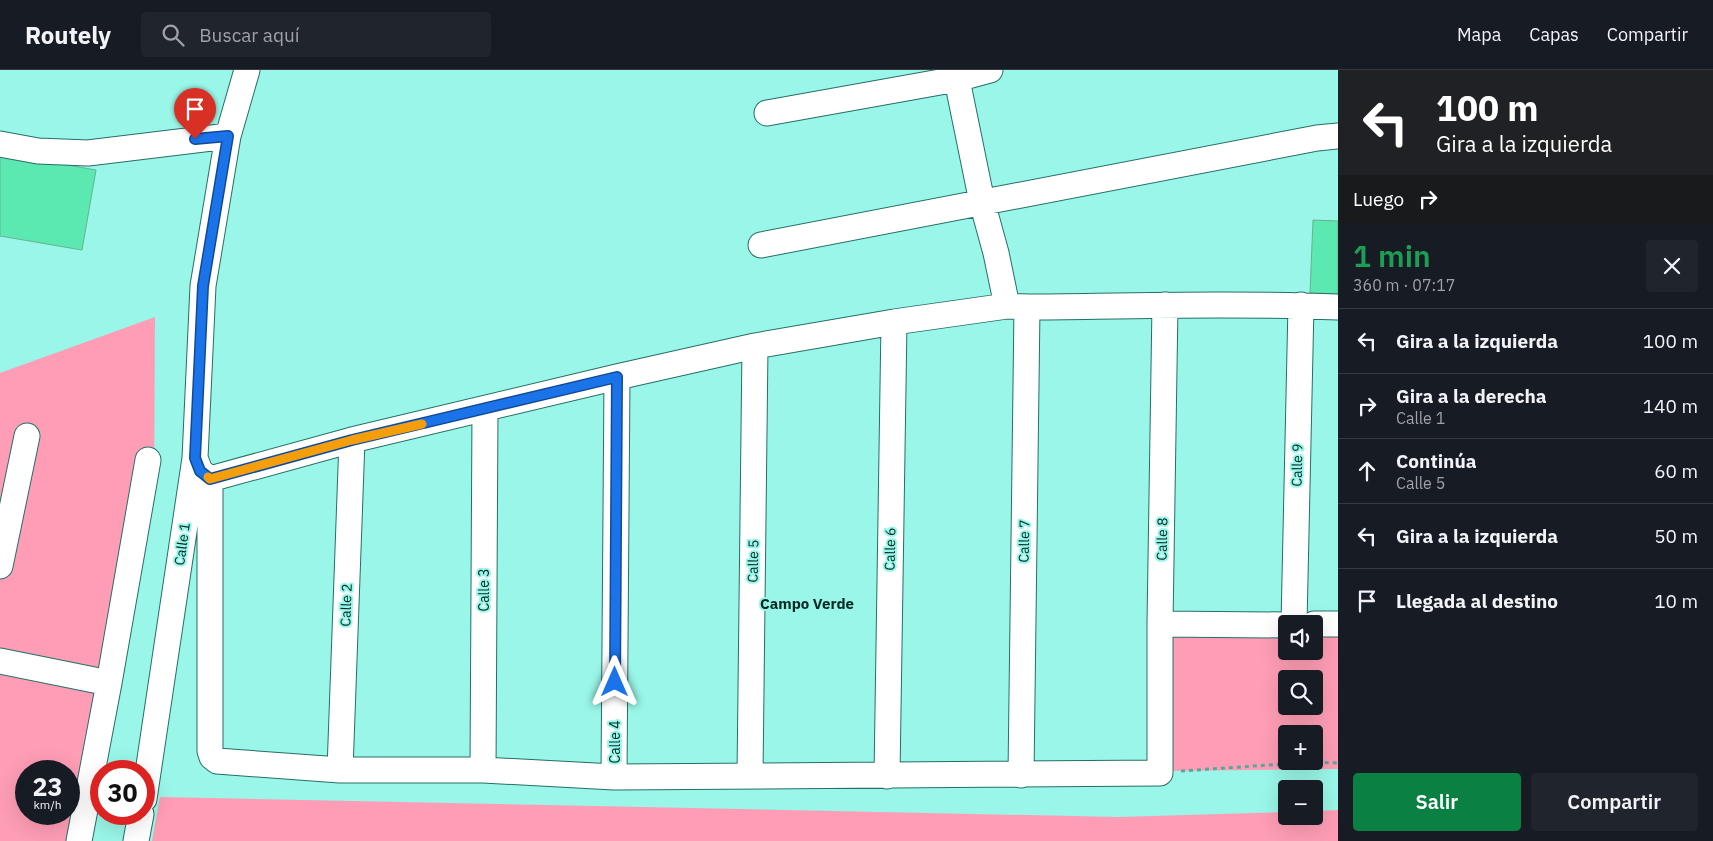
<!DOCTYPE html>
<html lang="es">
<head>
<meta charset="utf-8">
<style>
  body { margin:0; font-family:"IBM Plex Sans",sans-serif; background:#20242c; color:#f1f3f6; height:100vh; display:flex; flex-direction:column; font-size:19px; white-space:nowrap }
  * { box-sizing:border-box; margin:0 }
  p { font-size:16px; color:#9ea1a6 }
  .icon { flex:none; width:28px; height:28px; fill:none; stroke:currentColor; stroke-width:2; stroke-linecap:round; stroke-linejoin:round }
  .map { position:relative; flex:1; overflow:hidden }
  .details { display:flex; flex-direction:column; background:#171b24; width:375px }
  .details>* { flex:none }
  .guide { background:#202124; color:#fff; overflow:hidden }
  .buttons { position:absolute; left:1278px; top:545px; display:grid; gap:10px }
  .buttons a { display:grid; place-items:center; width:45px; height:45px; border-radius:5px; background:#171b24; box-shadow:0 5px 20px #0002; font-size:25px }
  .speed { position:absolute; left:15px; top:690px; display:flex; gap:10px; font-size:25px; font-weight:700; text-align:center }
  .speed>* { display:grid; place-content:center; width:65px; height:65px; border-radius:50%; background:#171b24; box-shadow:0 5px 20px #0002; line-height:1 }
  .speed small { font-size:12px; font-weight:400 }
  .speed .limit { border:8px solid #d22; background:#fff; color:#111 }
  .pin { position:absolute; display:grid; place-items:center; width:42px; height:42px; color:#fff; margin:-51px -21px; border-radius:50% 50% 50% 0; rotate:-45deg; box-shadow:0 0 5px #0007 }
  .pin .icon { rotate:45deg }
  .me { position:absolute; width:55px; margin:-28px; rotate:0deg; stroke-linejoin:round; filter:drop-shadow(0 0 4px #0008) }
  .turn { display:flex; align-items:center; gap:18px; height:105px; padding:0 15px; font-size:22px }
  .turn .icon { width:65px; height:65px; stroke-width:2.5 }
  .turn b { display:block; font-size:35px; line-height:42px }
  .then { display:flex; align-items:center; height:48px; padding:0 15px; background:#0003; gap:10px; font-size:19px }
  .round { display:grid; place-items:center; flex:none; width:52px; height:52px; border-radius:5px; background:#20242c }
  .summary { display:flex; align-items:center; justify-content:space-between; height:85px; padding:0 15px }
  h1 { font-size:30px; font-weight:600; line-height:38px; color:#1e9e55 }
  .cta { display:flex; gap:10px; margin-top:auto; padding:10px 15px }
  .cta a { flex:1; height:58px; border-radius:5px; background:#0b8043; color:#fff; font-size:20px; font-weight:600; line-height:58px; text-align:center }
  .cta a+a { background:#20242c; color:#f1f3f6 }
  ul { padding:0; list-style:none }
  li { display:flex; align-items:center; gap:15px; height:65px; padding:0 15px; border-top:1px solid #363941 }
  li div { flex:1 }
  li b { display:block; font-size:19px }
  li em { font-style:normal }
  header { display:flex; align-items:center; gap:30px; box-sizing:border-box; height:70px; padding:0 25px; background:#171b24; border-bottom:1px solid #363941 }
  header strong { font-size:24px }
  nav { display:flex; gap:28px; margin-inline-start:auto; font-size:18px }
  .search { width:350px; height:45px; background:#20242c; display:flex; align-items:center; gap:12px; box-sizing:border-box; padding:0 18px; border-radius:5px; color:#9ea1a6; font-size:19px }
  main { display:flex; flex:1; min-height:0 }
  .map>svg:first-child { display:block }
  .green { fill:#fe9db5; fill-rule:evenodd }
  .building { fill:#5be8b1; stroke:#68b392 }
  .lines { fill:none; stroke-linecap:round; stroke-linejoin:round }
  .minor-casing { stroke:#266f66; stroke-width:27 }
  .path { stroke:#5da59b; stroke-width:3; stroke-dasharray:4 4; stroke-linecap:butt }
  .minor { stroke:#fff; stroke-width:25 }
  .route-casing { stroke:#114b97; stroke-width:12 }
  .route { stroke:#1a73e8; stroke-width:9 }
  .slow { stroke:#f59e0b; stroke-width:9 }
  .labels { text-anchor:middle; stroke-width:4; stroke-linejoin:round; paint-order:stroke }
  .street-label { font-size:14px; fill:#002924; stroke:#99f6e8 }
  .neighbourhood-label { font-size:15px; font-weight:bold; fill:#002924; stroke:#99f6e8 }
</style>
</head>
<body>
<header>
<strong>Routely</strong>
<div class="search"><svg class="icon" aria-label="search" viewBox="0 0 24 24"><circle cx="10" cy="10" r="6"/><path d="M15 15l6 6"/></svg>Buscar aquí</div>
<nav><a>Mapa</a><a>Capas</a><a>Compartir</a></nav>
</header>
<main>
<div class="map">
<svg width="1338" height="771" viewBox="0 0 1338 771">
  <rect width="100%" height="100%" fill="#99f6e8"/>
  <path class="green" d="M155 247 154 429 91 771H0V303ZM26 701H69V744H26Z
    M1314 561H1338V699L1168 701 1166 563 1286 562V581H1314ZM1286 609H1314V636H1286ZM1286 664H1314V691H1286Z
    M160 727 1119 747 1286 742V746H1314V741L1338 740V771H152Z"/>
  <path class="building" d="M0 83 96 100 82 180 0 166Z
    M1313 150 1338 151V224L1310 223Z"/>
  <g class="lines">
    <defs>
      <path id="minor" d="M955 0 982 132 996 183 1007 236
        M767 43 957 9 990 0
        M0 74 38 81 88 83 228 66
        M761 175 1317 68 1338 66
        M195 388 200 401 210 409 352 370 617 307 755 276 894 252 1007 236 1027 237C1131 236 1234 233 1338 237
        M210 409V681L212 687 217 691 340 700H483L614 707 1160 703V554L1165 235
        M0 496 27 366
        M1160 554 1286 555
        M1294 554 1301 235
        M1314 554H1338
        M0 591 109 613
        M340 700 352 370
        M483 700 485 339
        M1021 705 1027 237
        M750 706 755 276
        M887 706 894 252
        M614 707 617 307
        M144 729 195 388 203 216 228 66 247 0
        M79 771 109 613 148 390
        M136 771 141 744"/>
    </defs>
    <use href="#minor" class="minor-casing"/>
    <path class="path" d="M1181 701 1313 692 1338 693"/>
    <use href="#minor" class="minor"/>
  </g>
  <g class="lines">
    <defs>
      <path id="route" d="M195 69 228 66 203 216 195 388 200 401 210 409 352 370 617 307 615 612"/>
    </defs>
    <use href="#route" class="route-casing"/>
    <use href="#route" class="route"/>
    <path class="slow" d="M208 407 210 409 352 370 422 354"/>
  </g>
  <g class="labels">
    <g class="street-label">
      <text transform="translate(1297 395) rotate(-89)" y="5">Calle 9</text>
      <text transform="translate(1162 469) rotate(-89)" y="5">Calle 8</text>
      <text transform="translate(1024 471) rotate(-89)" y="5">Calle 7</text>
      <text transform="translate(182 474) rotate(-82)" y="5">Calle 1</text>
      <text transform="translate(890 479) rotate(-89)" y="5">Calle 6</text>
      <text transform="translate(753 491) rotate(-89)" y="5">Calle 5</text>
      <text transform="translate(484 520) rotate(-90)" y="5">Calle 3</text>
      <text transform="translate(346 535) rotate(-88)" y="5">Calle 2</text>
      <text transform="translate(615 672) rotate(-90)" y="5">Calle 4</text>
    </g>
    <g class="neighbourhood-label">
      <text x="807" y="539">Campo Verde</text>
    </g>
  </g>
</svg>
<div class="buttons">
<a><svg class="icon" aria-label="sound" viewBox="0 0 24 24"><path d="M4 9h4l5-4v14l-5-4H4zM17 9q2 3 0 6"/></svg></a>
<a><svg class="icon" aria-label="search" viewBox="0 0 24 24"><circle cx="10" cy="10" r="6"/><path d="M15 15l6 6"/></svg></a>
<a>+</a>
<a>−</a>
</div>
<div class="speed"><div>23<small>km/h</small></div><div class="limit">30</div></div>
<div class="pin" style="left:195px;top:69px;background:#d93025"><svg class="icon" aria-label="arrive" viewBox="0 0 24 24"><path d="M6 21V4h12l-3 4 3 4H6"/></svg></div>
<svg class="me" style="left:615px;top:612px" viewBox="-20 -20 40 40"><path d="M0-17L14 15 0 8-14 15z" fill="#1a73e8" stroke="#fff" stroke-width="4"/></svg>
</div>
<section class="details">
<div class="guide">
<div class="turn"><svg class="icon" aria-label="left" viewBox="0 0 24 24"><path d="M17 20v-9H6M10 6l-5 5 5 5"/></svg><div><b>100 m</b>Gira a la izquierda</div></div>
<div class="then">Luego<svg class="icon" aria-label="right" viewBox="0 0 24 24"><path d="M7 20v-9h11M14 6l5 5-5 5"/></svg></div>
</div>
<div class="summary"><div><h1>1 min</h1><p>360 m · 07:17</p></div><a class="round"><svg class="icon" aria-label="close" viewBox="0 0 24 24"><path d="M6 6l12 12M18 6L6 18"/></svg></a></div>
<ul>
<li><svg class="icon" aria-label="left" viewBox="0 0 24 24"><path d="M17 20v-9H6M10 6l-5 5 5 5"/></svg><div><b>Gira a la izquierda</b></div><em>100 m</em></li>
<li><svg class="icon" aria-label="right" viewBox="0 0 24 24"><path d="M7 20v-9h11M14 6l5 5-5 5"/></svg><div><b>Gira a la derecha</b><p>Calle 1</p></div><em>140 m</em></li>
<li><svg class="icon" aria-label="ahead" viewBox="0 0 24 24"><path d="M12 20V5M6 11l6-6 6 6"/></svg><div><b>Continúa</b><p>Calle 5</p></div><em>60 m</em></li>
<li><svg class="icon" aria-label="left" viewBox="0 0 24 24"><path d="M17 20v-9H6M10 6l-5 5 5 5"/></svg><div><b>Gira a la izquierda</b></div><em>50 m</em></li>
<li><svg class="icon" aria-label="arrive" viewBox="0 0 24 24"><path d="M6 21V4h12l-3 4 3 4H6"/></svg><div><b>Llegada al destino</b></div><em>10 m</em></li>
</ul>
<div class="cta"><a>Salir</a><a>Compartir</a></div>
</section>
</main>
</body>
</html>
